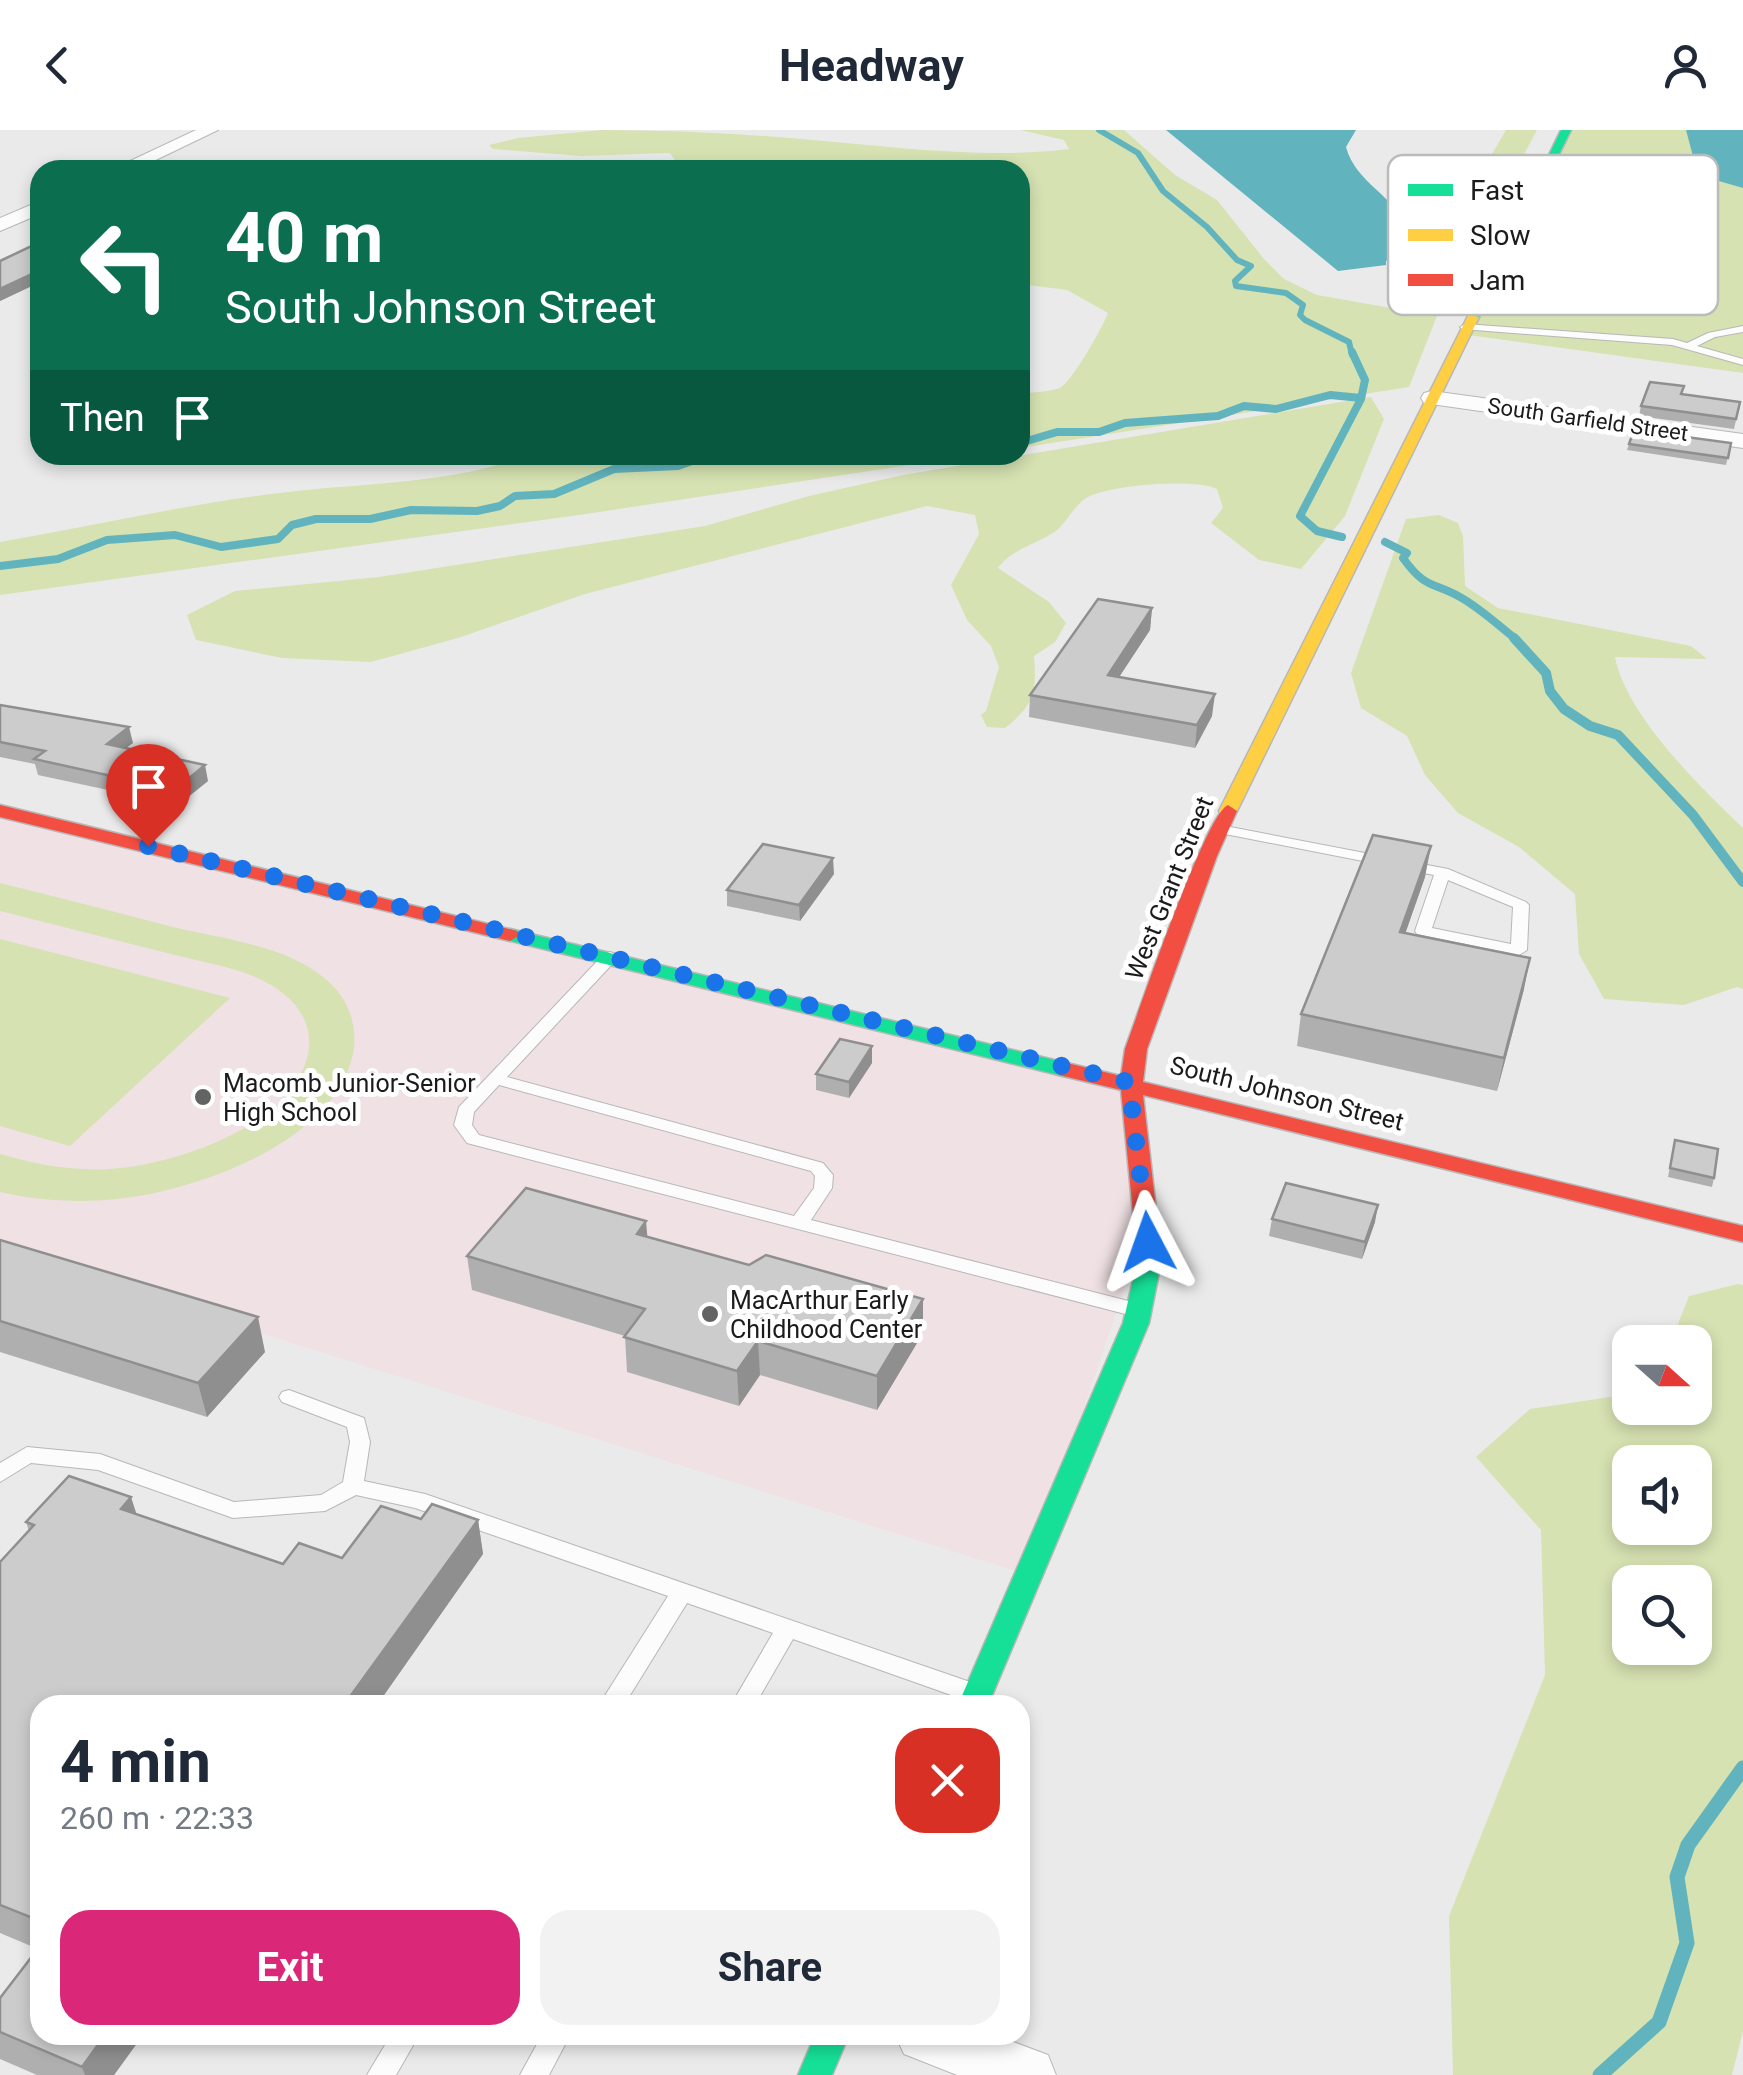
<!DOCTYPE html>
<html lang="en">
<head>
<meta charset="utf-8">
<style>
  body { margin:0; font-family:Roboto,sans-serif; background:#f2f2f3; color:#1f2937; height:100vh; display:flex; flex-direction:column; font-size:38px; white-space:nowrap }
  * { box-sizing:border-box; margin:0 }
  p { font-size:32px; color:#747a83 }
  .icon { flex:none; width:55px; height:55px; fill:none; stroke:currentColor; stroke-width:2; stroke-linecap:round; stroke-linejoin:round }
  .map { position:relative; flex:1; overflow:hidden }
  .side { position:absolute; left:30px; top:1565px; width:1000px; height:350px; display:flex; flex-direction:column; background:#fff; border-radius:30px; box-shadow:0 5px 15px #0003 }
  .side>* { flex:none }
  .top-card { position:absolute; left:30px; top:30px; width:1000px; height:305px; border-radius:30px; box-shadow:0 5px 15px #0003; background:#0b6e4f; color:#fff; overflow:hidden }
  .needle { width:65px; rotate:111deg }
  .fabs { position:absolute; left:1612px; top:1195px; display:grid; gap:20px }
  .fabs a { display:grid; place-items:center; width:100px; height:100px; border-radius:20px; background:#fff; box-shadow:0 5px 15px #0003; font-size:50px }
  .pin { position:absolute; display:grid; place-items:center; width:85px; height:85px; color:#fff; margin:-102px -42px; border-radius:50% 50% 50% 0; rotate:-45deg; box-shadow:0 0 10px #0007 }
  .pin .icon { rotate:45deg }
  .me { position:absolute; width:110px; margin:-55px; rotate:356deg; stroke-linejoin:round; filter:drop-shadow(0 0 8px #0008) }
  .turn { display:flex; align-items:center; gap:35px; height:210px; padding:0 30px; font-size:45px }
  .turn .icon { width:130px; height:130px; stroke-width:2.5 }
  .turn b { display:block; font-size:70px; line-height:85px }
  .then { display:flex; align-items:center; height:95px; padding:0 30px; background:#0003; gap:20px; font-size:38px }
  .round { display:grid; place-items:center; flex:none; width:105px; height:105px; border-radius:30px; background:#f2f2f3 }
  .summary { display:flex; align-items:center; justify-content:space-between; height:170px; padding:0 30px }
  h1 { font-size:60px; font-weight:700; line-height:75px }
  .cta { display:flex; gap:20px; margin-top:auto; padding:20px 30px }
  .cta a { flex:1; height:115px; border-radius:30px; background:#db2777; color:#fff; font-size:40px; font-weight:700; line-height:115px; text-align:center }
  .cta a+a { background:#f2f2f3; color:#1f2937 }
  header { display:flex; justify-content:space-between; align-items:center; height:130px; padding:0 30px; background:#fff; font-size:45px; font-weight:700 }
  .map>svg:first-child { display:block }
  .education { fill:#efe1e4 }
  .green { fill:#d6e2b2; fill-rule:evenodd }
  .water { fill:#61b4be }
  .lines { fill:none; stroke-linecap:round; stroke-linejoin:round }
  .stream-far3 { stroke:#61b4be; stroke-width:6 }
  .stream-far2 { stroke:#61b4be; stroke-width:8 }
  .stream-far1 { stroke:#61b4be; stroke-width:10 }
  .stream { stroke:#61b4be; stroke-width:15 }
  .lane-casing { stroke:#b8b7b8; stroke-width:2 }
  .street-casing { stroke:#b8b7b8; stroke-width:2 }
  .fast-casing { stroke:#b8b7b8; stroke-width:3 }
  .slow-casing { stroke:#b8b7b8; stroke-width:3 }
  .jam-casing { stroke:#b8b7b8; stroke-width:3 }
  .lane { fill:#fcfcfc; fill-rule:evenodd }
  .street { fill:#fcfcfc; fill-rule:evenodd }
  .fast { fill:#16e098; fill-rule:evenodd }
  .slow { fill:#ffcf43; fill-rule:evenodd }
  .jam { fill:#f24e42; fill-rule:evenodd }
  .wall { fill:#b0afaf }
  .shaded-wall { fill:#908f8f }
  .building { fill:#cdcccc; stroke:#908f8f; stroke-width:2.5 }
  .route { stroke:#1a73e8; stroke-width:18; stroke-dasharray:0 32.4 }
  .poi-dot { fill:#646364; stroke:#fff; stroke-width:4 }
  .labels { text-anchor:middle; stroke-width:10; stroke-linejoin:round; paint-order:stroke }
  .far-street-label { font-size:22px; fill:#1c1b1c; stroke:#fff }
  .street-label { font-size:25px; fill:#1c1b1c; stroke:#fff }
  .poi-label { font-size:25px; fill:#1c1b1c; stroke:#fff; text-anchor:start }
  .key { fill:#fff; stroke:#bbb; stroke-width:2.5 }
  .key-label { font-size:28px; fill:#1c1b1c }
</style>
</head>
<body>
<header><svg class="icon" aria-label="back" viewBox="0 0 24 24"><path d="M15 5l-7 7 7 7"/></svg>Headway<svg class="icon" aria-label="person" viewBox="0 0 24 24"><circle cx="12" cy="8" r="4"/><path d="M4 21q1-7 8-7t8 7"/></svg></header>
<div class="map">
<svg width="1743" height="1945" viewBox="0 0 1743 1945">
  <rect width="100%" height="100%" fill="#ebeaeb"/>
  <path class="education" d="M0 681 1129 952 1148 1087 1028 1445 0 1121Z"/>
  <path class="green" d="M602 0C676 0 750 4 824 11 905 18 988 29 1069 19L1064 10 1020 0H1124L1175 45 1217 70 1264 129 1284 149 1317 165 1437 186 1409 257 1020 318V264C1033 262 1049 262 1060 258 1071 253 1103 197 1108 183L1067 160 1020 154V40H682L670 23 581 26 493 19 489 15 518 8Z
    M1506 0H1537L1449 166 1435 162 1439 139 1432 127Z
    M1566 0H1743V243L1461 204Z
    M1371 267 1384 289 1345 386 1301 439 1259 430 1211 393 1223 378 1217 359C1194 348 1111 355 1088 367 1075 374 1067 392 1056 401 1038 414 1011 419 998 438L1049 472 1066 493 1055 512 1034 526C1037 563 1034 575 1005 598L987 597 981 585 986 581 999 537 991 516 967 490 951 455 979 404 975 385 927 376 585 464 458 508 371 532 282 528 196 510 187 485 235 461 379 447 705 396 809 366 903 345Z
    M529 325H975L586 384 0 465V412C93 396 186 374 280 363 364 352 448 355 529 325Z
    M1439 385 1458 393 1463 406 1465 456 1498 478 1691 516 1707 529 1615 527C1626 585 1701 658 1743 698V859L1737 857 1684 875 1604 869 1579 824 1575 764 1519 717 1458 683 1425 645 1407 606 1361 578 1351 543 1406 389Z
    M0 753C56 767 113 781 169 796 221 809 292 815 332 855 350 873 358 899 353 924 335 1005 223 1049 150 1064 100 1074 50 1073 0 1062V1024C45 1037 89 1044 136 1036 196 1026 300 989 309 918 311 897 301 878 285 865 255 839 208 834 171 824 114 810 57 795 0 781Z
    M0 809 230 868 70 1016 0 996Z
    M1738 1154 1743 1155V1901L1732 1945H1453L1449 1786 1545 1545 1541 1400 1476 1327 1530 1279 1630 1264V1278H1695V1212H1671L1689 1166ZM1630 1332H1695V1398H1630ZM1630 1452H1695V1518H1630Z"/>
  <path class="water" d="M1166 0H1356L1346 17C1356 54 1394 64 1407 99L1397 127 1386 131V135L1338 141Z
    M1686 0H1743V58L1698 45Z"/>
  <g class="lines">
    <path class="stream-far3" d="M1099 0 1138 23 1163 61 1207 97 1237 130 1251 136 1235 151 1236 156 1286 163 1303 175 1300 185 1305 190 1349 212 1352 225"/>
    <path class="stream-far2" d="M1020 313 1057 302H1099L1125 293 1218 286 1244 276 1276 279 1330 265 1361 268
      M1342 407 1317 401 1300 386 1361 269 1365 250 1352 222
      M1385 412 1407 423 1403 428C1425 459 1433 452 1460 467 1480 478 1499 496 1517 510
      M0 436 58 429 107 410 175 405 221 417 278 409 292 395 316 389H370L411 380 477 381 500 376 515 366 554 364 614 339 678 336 709 325"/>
    <path class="stream-far1" d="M1514 508 1546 543 1550 561 1564 579 1590 596 1618 605 1693 685 1743 752"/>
    <path class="stream" d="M1600 1945 1659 1892 1687 1813 1677 1747 1688 1715 1743 1638"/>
    <defs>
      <path id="lane" d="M1465 194 1673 209 1687 213 1708 203 1743 196V202L1715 207 1697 216 1743 229V235L1672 215 1462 199 1460 197Z
        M1220 695 1448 739 1526 772 1529 775 1527 820 1519 825 1417 804 1415 801 1434 745 1215 702 1213 699ZM1448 750 1513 777 1511 814 1432 798Z
        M610 822 616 824 618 827 616 830 507 947 823 1033 833 1045 832 1058 811 1090 1140 1174 1143 1179 1140 1184 1133 1186 467 1013 454 995 459 977 604 824ZM499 955 811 1041 815 1046 814 1058 794 1086 479 1005 472 995 474 982Z
        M289 1260 364 1288 370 1312 364 1351 425 1364 976 1554 980 1561 976 1568 968 1571 793 1509 755 1575H731L773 1503 687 1473 624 1575H599L668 1466 415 1378 356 1365 325 1381 233 1388 98 1340 31 1333 0 1352V1333L27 1317 100 1324 234 1372 321 1365 343 1352 350 1312 347 1297 282 1272 279 1267 282 1262Z
        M391 1905H419L396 1945H367Z
        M542 1905H570L549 1945H520Z"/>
      <path id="street" d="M196 0H218L135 40H111Z
        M40 71V84L0 101V88Z
        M1432 261 1743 304V318L1424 273 1421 268 1424 263Z
        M895 1905H995L1048 1925 1056 1945H957L904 1924Z"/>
      <path id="fast" d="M1561 0H1571L1479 187 1469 190Z
        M510 799 1067 933 1078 940 1067 947 503 809 500 805Z
        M1148 1106 1160 1114V1137L1149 1193 988 1575H958L1123 1193 1136 1137V1114Z
        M815 1905H849L832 1945H798Z"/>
      <path id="slow" d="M1469 184 1479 187 1237 681 1228 687 1221 685 1219 681Z"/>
      <path id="jam" d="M0 675 517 801 520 805 510 811 0 687Z
        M1228 675 1237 681 1217 726 1147 919 1143 952 1743 1096V1112L1143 965 1160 1114 1148 1122 1139 1120 1136 1114 1121 960 1059 945 1056 940 1067 933 1121 946 1125 919C1138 884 1206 683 1228 675Z"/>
    </defs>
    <use href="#lane" class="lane-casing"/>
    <use href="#street" class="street-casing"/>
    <use href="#fast" class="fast-casing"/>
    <use href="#slow" class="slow-casing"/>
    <use href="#jam" class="jam-casing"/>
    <use href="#lane" class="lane"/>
    <use href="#street" class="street"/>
    <use href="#fast" class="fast"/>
    <use href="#slow" class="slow"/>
    <use href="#jam" class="jam"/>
  </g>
  <path class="wall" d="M40 112V154H36L0 171V131Z
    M1682 264 1740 272 1734 299 1639 286 1641 276Z
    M1731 313 1726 335 1627 320 1629 314Z
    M1152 478 1150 500 1119 547 1212 586 1195 618 1029 587 1030 565Z
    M0 575 133 613 125 618 208 651 178 675 38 645 35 634 0 627Z
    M834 744 800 791 727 776V760Z
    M1425 747 1405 803 1524 859 1497 961 1297 916 1301 884Z
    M872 933 849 968 816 960V944Z
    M1675 1010 1714 1048 1712 1057 1668 1047Z
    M1272 1089 1375 1092 1362 1129 1269 1106Z
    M647 1106 923 1203 877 1280 760 1245 739 1276 627 1242 625 1206 472 1160 467 1126Z
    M0 1110 265 1222 207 1287 0 1222Z
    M136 1384 283 1434 342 1428 421 1389 478 1390 483 1424 377 1575H40V1905H143L114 1945H37L0 1929V1868L38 1819 0 1803V1432L29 1401 26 1392Z"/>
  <path class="shaded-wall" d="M34 143 36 154 0 171V159Z
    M1152 478 1150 500 1106 567 1108 545Z
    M1215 564 1212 586 1195 618 1197 595Z
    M129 597 133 613 111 629 107 614Z
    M205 635 208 651 178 675 175 660Z
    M1431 716 1425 747 1395 833 1400 802Z
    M833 728 834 744 800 791 799 775Z
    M1530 828 1524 859 1497 961 1504 928Z
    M872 916V933L849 968V952Z
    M1378 1075 1375 1092 1362 1129 1365 1112Z
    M646 1091 649 1125 637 1104Z
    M923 1169V1203L877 1280V1246Z
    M258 1187 265 1222 207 1287 198 1253Z
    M758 1211 760 1245 739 1276 737 1241Z
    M131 1367 142 1401 121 1379Z
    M478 1390 483 1424 377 1575H344Z
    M105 1905H143L114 1945H85L82 1937Z"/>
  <path class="building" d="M40 112V143H34L0 159V131Z
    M1650 252 1684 256 1681 264 1740 272 1736 289 1641 276Z
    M1634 300 1731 313 1728 328 1629 314Z
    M1098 469 1152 478 1108 545 1215 564 1197 595 1030 565Z
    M0 575 129 597 107 614 205 635 175 660 34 629 45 621 0 612Z
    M1373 705 1431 716 1400 802 1530 828 1504 928 1301 884Z
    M763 714 833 728 799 775 727 760Z
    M840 909 872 916 849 952 816 944Z
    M1675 1010 1718 1019 1714 1048 1670 1038Z
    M1286 1053 1378 1075 1365 1112 1272 1089Z
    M526 1058 646 1091 637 1104 749 1135 766 1125 923 1169 877 1246 758 1211 737 1241 624 1207 645 1179 467 1126Z
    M0 1110 258 1187 198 1253 0 1191Z
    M69 1346 131 1367 121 1379 283 1434 299 1413 342 1428 381 1376 421 1389 432 1374 478 1390 344 1575H40V1791L0 1775V1432L34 1395 26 1392Z
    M40 1816V1905H105L82 1937 0 1902V1868Z"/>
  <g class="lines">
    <path class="route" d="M148 716 1129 952 1148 1112"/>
  </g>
  <g class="poi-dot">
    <circle cx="203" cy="967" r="10"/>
    <circle cx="710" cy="1184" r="10"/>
  </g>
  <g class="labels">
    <g class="far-street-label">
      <text transform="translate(1588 289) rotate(8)" y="8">South Garfield Street</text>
    </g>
    <g class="street-label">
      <text transform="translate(1169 758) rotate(-68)" y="9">West Grant Street</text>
      <text transform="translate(1287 963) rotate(14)" y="9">South Johnson Street</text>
    </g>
    <g class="poi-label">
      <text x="223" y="962">Macomb Junior-Senior<tspan x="223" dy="29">High School</tspan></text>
      <text x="730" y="1179">MacArthur Early<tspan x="730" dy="29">Childhood Center</tspan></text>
    </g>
  </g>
  <rect x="1388" y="25" width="330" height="160" rx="15" class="key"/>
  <rect x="1408" y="54" width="45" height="12" fill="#16e098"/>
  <rect x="1408" y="99" width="45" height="12" fill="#ffcf43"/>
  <rect x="1408" y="144" width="45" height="12" fill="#f24e42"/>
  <g class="key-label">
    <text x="1470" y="70">Fast</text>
    <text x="1470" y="115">Slow</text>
    <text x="1470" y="160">Jam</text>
  </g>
</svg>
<div class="fabs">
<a><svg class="needle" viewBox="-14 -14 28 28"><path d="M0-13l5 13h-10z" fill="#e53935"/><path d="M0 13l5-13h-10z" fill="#747a83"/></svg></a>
<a><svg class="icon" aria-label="sound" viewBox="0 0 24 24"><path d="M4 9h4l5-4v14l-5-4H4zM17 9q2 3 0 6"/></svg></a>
<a><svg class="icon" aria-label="search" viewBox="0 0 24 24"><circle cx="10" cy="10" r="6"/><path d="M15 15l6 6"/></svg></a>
</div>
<div class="pin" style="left:148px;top:716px;background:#d93025"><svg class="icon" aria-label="arrive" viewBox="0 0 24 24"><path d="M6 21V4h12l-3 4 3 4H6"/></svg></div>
<svg class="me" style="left:1148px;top:1112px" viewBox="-20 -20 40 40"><path d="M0-17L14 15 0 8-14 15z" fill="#1a73e8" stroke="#fff" stroke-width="4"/></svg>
<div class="top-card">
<div class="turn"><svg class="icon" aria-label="left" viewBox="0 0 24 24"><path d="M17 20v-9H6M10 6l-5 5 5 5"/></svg><div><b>40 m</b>South Johnson Street</div></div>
<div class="then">Then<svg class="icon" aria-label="arrive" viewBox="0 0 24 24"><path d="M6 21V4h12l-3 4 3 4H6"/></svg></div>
</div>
<section class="side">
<div class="summary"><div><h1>4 min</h1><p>260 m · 22:33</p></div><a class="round" style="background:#d93025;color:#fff"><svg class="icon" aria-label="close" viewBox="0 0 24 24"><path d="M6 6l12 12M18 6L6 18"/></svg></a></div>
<div class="cta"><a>Exit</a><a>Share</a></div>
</section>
</div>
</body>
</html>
